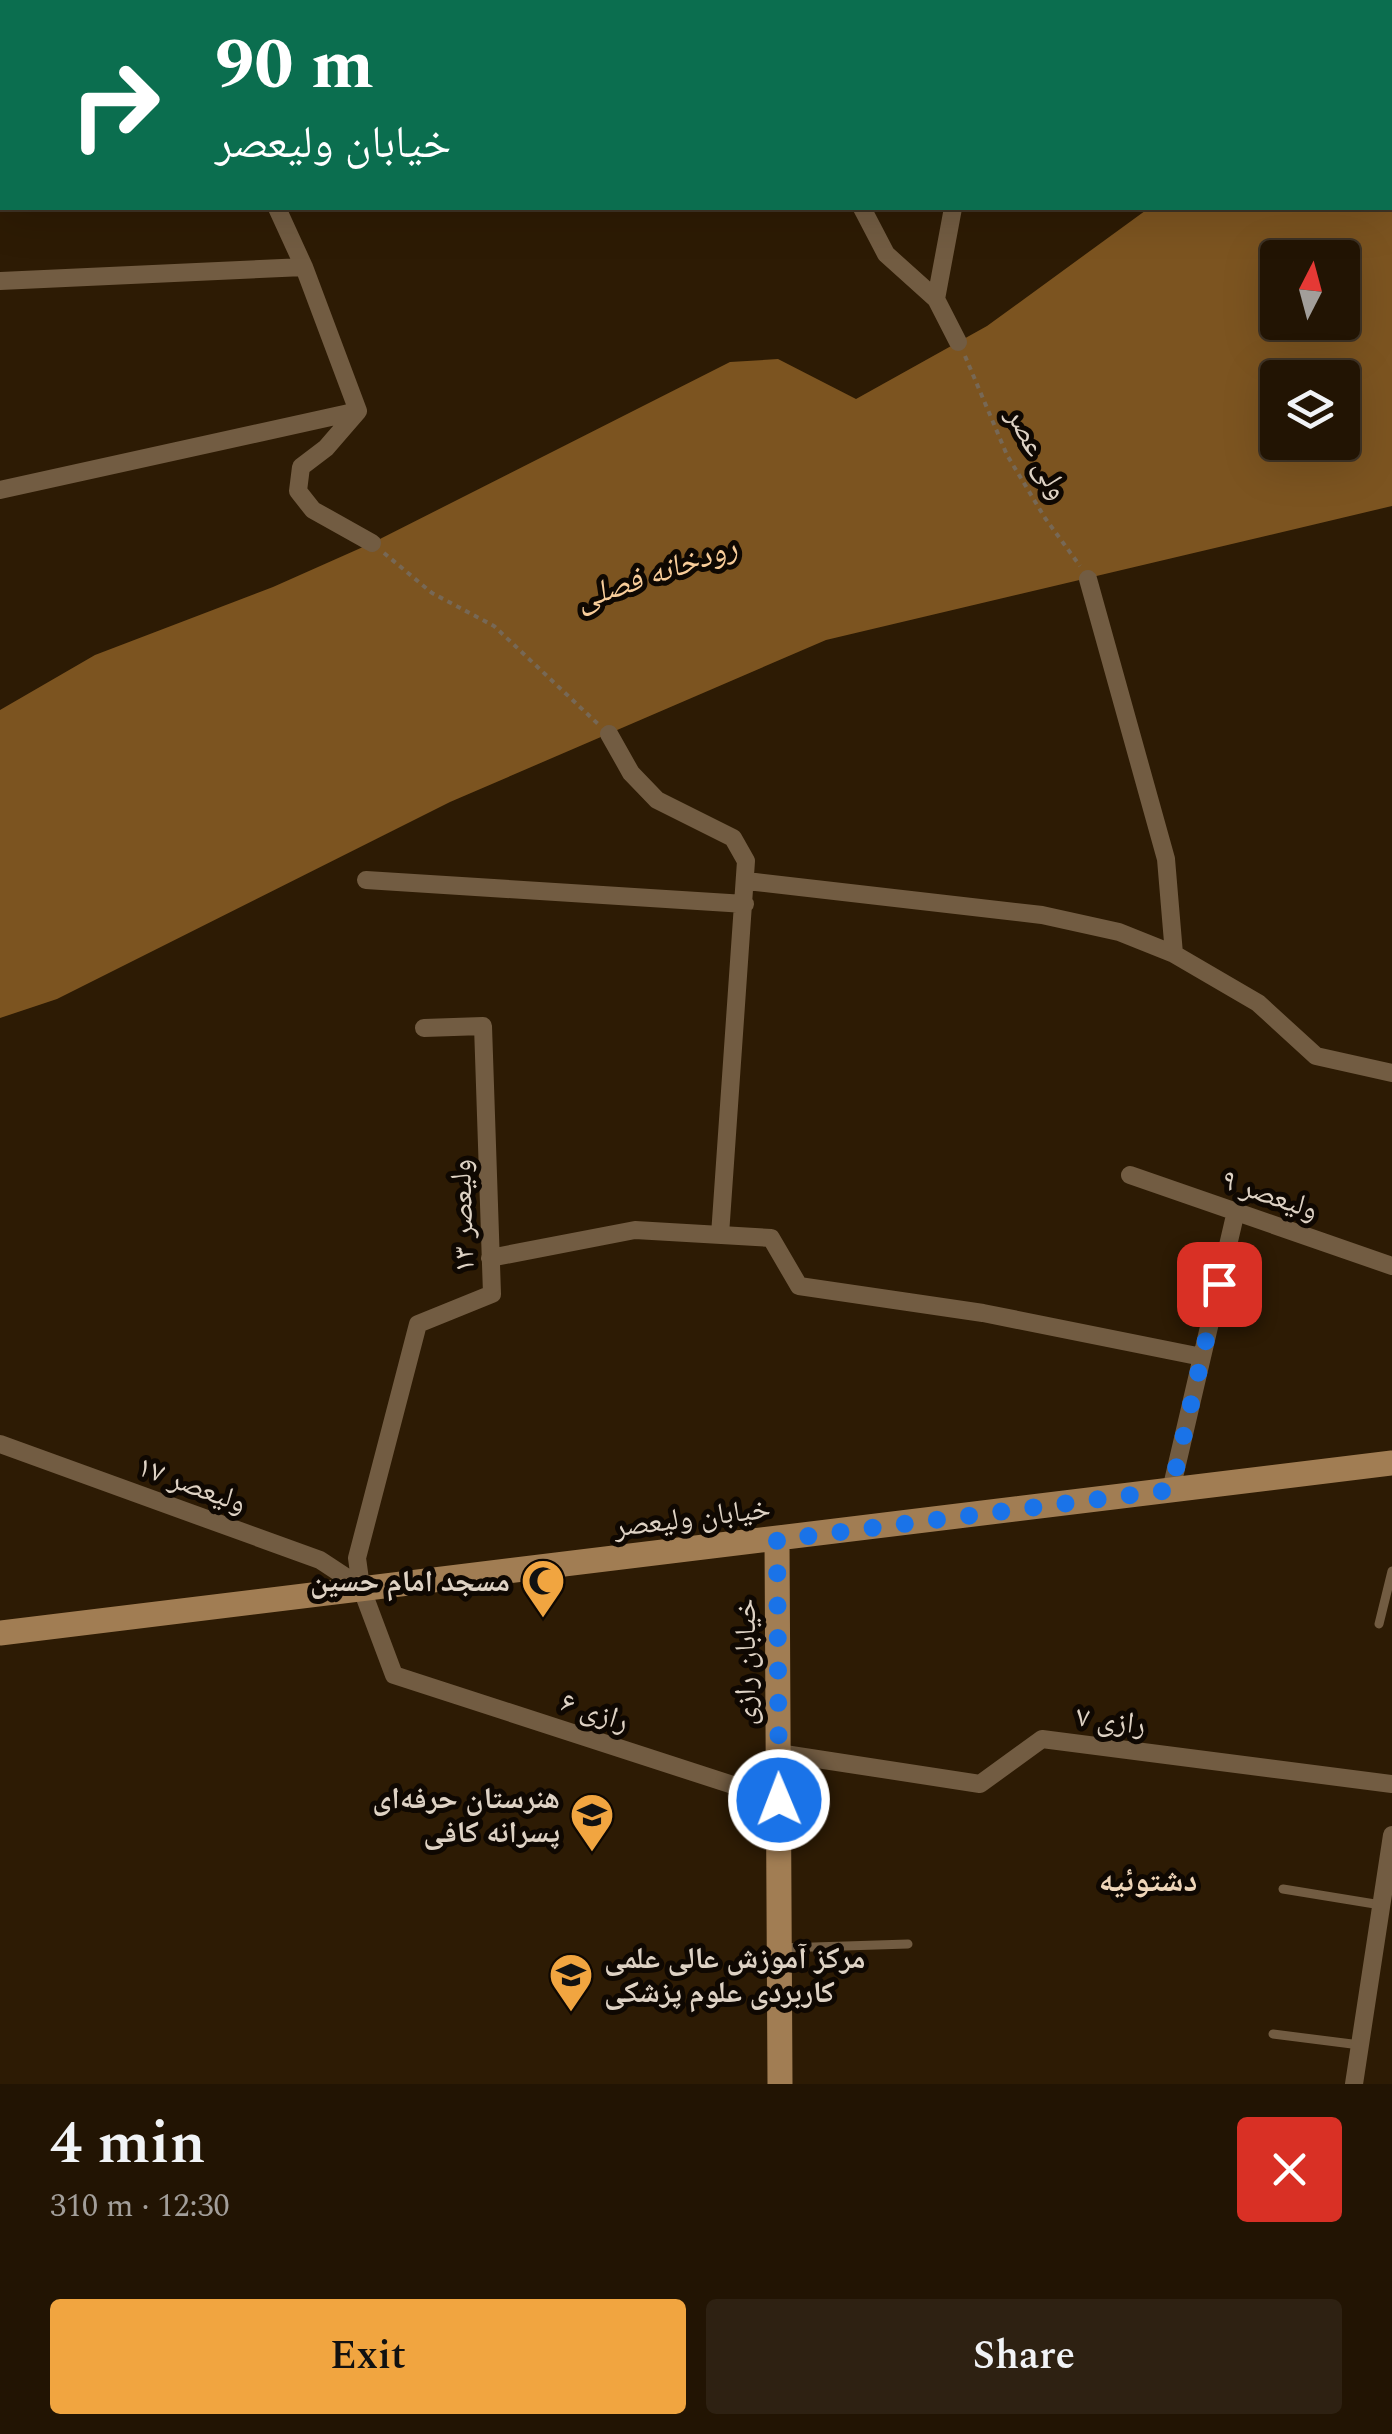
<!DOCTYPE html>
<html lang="en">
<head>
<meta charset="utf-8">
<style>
  body { margin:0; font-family:Spectral,"Noto Naskh Arabic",serif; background:#2e2112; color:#f1f3f6; height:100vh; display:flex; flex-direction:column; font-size:38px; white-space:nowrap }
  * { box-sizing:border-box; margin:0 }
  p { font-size:32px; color:#a29e9a }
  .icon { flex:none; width:55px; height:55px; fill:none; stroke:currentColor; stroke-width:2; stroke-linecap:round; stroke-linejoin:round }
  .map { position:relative; height:2084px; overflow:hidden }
  .details { display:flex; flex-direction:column; background:#221403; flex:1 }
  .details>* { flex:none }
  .top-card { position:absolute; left:0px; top:0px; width:1392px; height:210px; box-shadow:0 10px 40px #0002,0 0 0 2px #3f3325; background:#0b6e4f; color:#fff; overflow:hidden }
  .needle { width:65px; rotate:6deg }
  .tools { position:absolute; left:1260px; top:240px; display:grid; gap:20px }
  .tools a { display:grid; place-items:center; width:100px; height:100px; border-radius:10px; background:#221403; box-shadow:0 10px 40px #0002,0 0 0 2px #3f3325; font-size:50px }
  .pin { position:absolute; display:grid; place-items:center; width:85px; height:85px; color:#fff; margin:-42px; border-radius:20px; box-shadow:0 5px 15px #0006 }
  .me { position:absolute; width:110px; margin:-55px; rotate:359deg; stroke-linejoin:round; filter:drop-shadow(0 0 8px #0008) }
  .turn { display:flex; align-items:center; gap:35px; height:210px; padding:0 50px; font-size:45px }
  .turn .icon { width:130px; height:130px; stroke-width:2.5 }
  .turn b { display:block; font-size:70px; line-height:85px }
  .round { display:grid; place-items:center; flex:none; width:105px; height:105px; border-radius:10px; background:#2e2112 }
  .head { display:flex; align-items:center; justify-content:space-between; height:170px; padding:0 50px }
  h1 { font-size:60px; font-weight:600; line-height:75px }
  .primary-button { display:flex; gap:20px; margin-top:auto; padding:20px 50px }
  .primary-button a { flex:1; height:115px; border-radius:10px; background:#f1a540; color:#111; font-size:40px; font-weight:600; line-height:115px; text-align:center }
  .primary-button a+a { background:#2e2112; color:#f1f3f6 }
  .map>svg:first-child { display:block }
  .water { fill:#7c5420; fill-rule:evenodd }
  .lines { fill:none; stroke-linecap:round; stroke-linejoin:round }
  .path { stroke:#776855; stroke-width:4; stroke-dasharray:5 5; stroke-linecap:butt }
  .lane { stroke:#725c42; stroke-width:9 }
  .street { stroke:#725c42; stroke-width:18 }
  .secondary { stroke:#a17d53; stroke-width:25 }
  .route { stroke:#1a73e8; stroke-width:18; stroke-dasharray:0 32.4 }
  .labels { text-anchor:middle; stroke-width:10; stroke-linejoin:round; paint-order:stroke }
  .street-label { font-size:30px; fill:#ded2c4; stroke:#0f0802 }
  .poi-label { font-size:30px; font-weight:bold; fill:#ded2c4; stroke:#0f0802; text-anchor:end }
  .water-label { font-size:32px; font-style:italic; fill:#f9cd9a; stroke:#0f0802 }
  .neighbourhood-label { font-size:32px; font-weight:bold; fill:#eed5b9; stroke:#0f0802 }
</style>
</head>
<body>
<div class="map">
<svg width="1392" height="2084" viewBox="0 0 1392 2084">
  <rect width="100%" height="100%" fill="#2d1b04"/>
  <path class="water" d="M1392 27V506L826 640 450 802 57 999 0 1018V710L95 655 273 587 372 543 730 362 778 359 856 399 987 326 1149 208H1390ZM1278 258H1342V322H1278ZM1278 378H1342V442H1278Z"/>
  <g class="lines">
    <path class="path" d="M965 356 1007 455 1045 518 1080 566
      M384 553 432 593 494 626 598 724"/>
    <path class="lane" d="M1379 1624 1392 1571
      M1283 1889 1381 1905
      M782 1948 908 1944
      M1273 2034 1360 2045"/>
    <path class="street" d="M196 0V2
      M690 0 693 2
      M920 0 921 2
      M373 2 387 0
      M1003 2 1004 0
      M0 46H2
      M277 208 304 267 358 411 326 448 301 467 298 491 313 510 372 543
      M862 208 886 254 936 299
      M953 208 936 299 958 342
      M0 281 304 267
      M0 490 358 411
      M1088 579 1166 859 1174 954
      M609 734 631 773 657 800 733 838 746 861 720 1235
      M366 880 745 904
      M747 881 1042 915 1119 932 1174 954 1258 1003 1316 1056 1392 1073
      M424 1028 483 1026 492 1294 418 1324 357 1558 361 1587 394 1675 779 1800
      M1130 1175 1392 1266
      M490 1258 635 1230 771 1238 799 1286 983 1313 1202 1357
      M0 1444 320 1560 361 1587
      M1171 1490 1236 1211
      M778 1753 980 1784 1042 1739 1392 1784
      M1354 2084 1392 1835"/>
    <path class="secondary" d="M777 1540 780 2084
      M0 1633 1392 1463"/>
  </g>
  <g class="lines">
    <path class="route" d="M779 1800 777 1540 1171 1490 1219 1284"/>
  </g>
  <defs>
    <symbol id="mosque-pin" viewBox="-11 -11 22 30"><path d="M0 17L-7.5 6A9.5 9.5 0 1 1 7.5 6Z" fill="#f1a540" stroke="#0f0802"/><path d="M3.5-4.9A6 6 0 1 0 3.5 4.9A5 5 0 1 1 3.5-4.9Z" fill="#111"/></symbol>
    <symbol id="school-pin" viewBox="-11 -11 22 30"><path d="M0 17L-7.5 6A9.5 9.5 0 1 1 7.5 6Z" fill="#f1a540" stroke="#0f0802"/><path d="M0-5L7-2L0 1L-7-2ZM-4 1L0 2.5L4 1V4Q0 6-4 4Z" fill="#111"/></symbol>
    <symbol id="university-pin" viewBox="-11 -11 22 30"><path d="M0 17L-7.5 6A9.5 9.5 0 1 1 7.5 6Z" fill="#f1a540" stroke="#0f0802"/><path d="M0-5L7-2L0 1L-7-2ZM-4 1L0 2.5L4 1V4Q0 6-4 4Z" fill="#111"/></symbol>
  </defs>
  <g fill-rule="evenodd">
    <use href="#mosque-pin" x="518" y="1556" width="50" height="68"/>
    <use href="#school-pin" x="567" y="1790" width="50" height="68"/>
    <use href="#university-pin" x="546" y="1950" width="50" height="68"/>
  </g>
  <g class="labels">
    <g class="street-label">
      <text transform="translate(1038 453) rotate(62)" y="10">ولی عصر</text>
      <text transform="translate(1270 1194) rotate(19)" y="10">ولیعصر ۹</text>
      <text transform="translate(462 1216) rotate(-92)" y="10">ولیعصر ۱۳</text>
      <text transform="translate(192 1484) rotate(20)" y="10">ولیعصر ۱۷</text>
      <text transform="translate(692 1517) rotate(-7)" y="10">خیابان ولیعصر</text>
      <text transform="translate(745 1662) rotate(-90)" y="10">خیابان رازی</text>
      <text transform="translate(595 1711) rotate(18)" y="10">رازی ۶</text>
      <text transform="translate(1111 1720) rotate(7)" y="10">رازی ۷</text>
    </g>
    <g class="poi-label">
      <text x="510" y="1591">مسجد امام حسین</text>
      <text x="560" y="1808">هنرستان حرفه‌ای<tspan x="560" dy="34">پسرانه کافی</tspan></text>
      <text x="604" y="1968" text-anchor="start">مرکز آموزش عالی علمی<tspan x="604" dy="34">کاربردی علوم پزشکی</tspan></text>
    </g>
    <g class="water-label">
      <text transform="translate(656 572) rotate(-19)" y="11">رودخانه فصلی</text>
    </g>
    <g class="neighbourhood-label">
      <text x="1148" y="1891">دشتوئیه</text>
    </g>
  </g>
</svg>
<div class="tools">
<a><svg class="needle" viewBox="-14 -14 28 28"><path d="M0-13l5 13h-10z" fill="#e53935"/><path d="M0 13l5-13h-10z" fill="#a29e9a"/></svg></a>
<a><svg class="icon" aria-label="layers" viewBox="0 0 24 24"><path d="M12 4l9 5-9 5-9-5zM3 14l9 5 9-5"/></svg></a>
</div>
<div class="pin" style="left:1219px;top:1284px;background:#d93025"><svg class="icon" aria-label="arrive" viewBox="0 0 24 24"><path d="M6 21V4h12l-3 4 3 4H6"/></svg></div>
<svg class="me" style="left:779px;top:1800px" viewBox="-20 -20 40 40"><circle r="17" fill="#1a73e8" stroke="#fff" stroke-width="3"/><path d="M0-11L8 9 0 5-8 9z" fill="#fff"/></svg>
<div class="top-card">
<div class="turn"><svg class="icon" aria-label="right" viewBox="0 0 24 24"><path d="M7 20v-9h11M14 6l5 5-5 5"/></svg><div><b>90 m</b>خیابان ولیعصر</div></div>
</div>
</div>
<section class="details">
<div class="head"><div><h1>4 min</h1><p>310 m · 12:30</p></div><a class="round" style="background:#d93025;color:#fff"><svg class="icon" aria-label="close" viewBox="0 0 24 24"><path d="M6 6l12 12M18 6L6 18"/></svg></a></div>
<div class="primary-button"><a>Exit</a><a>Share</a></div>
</section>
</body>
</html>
